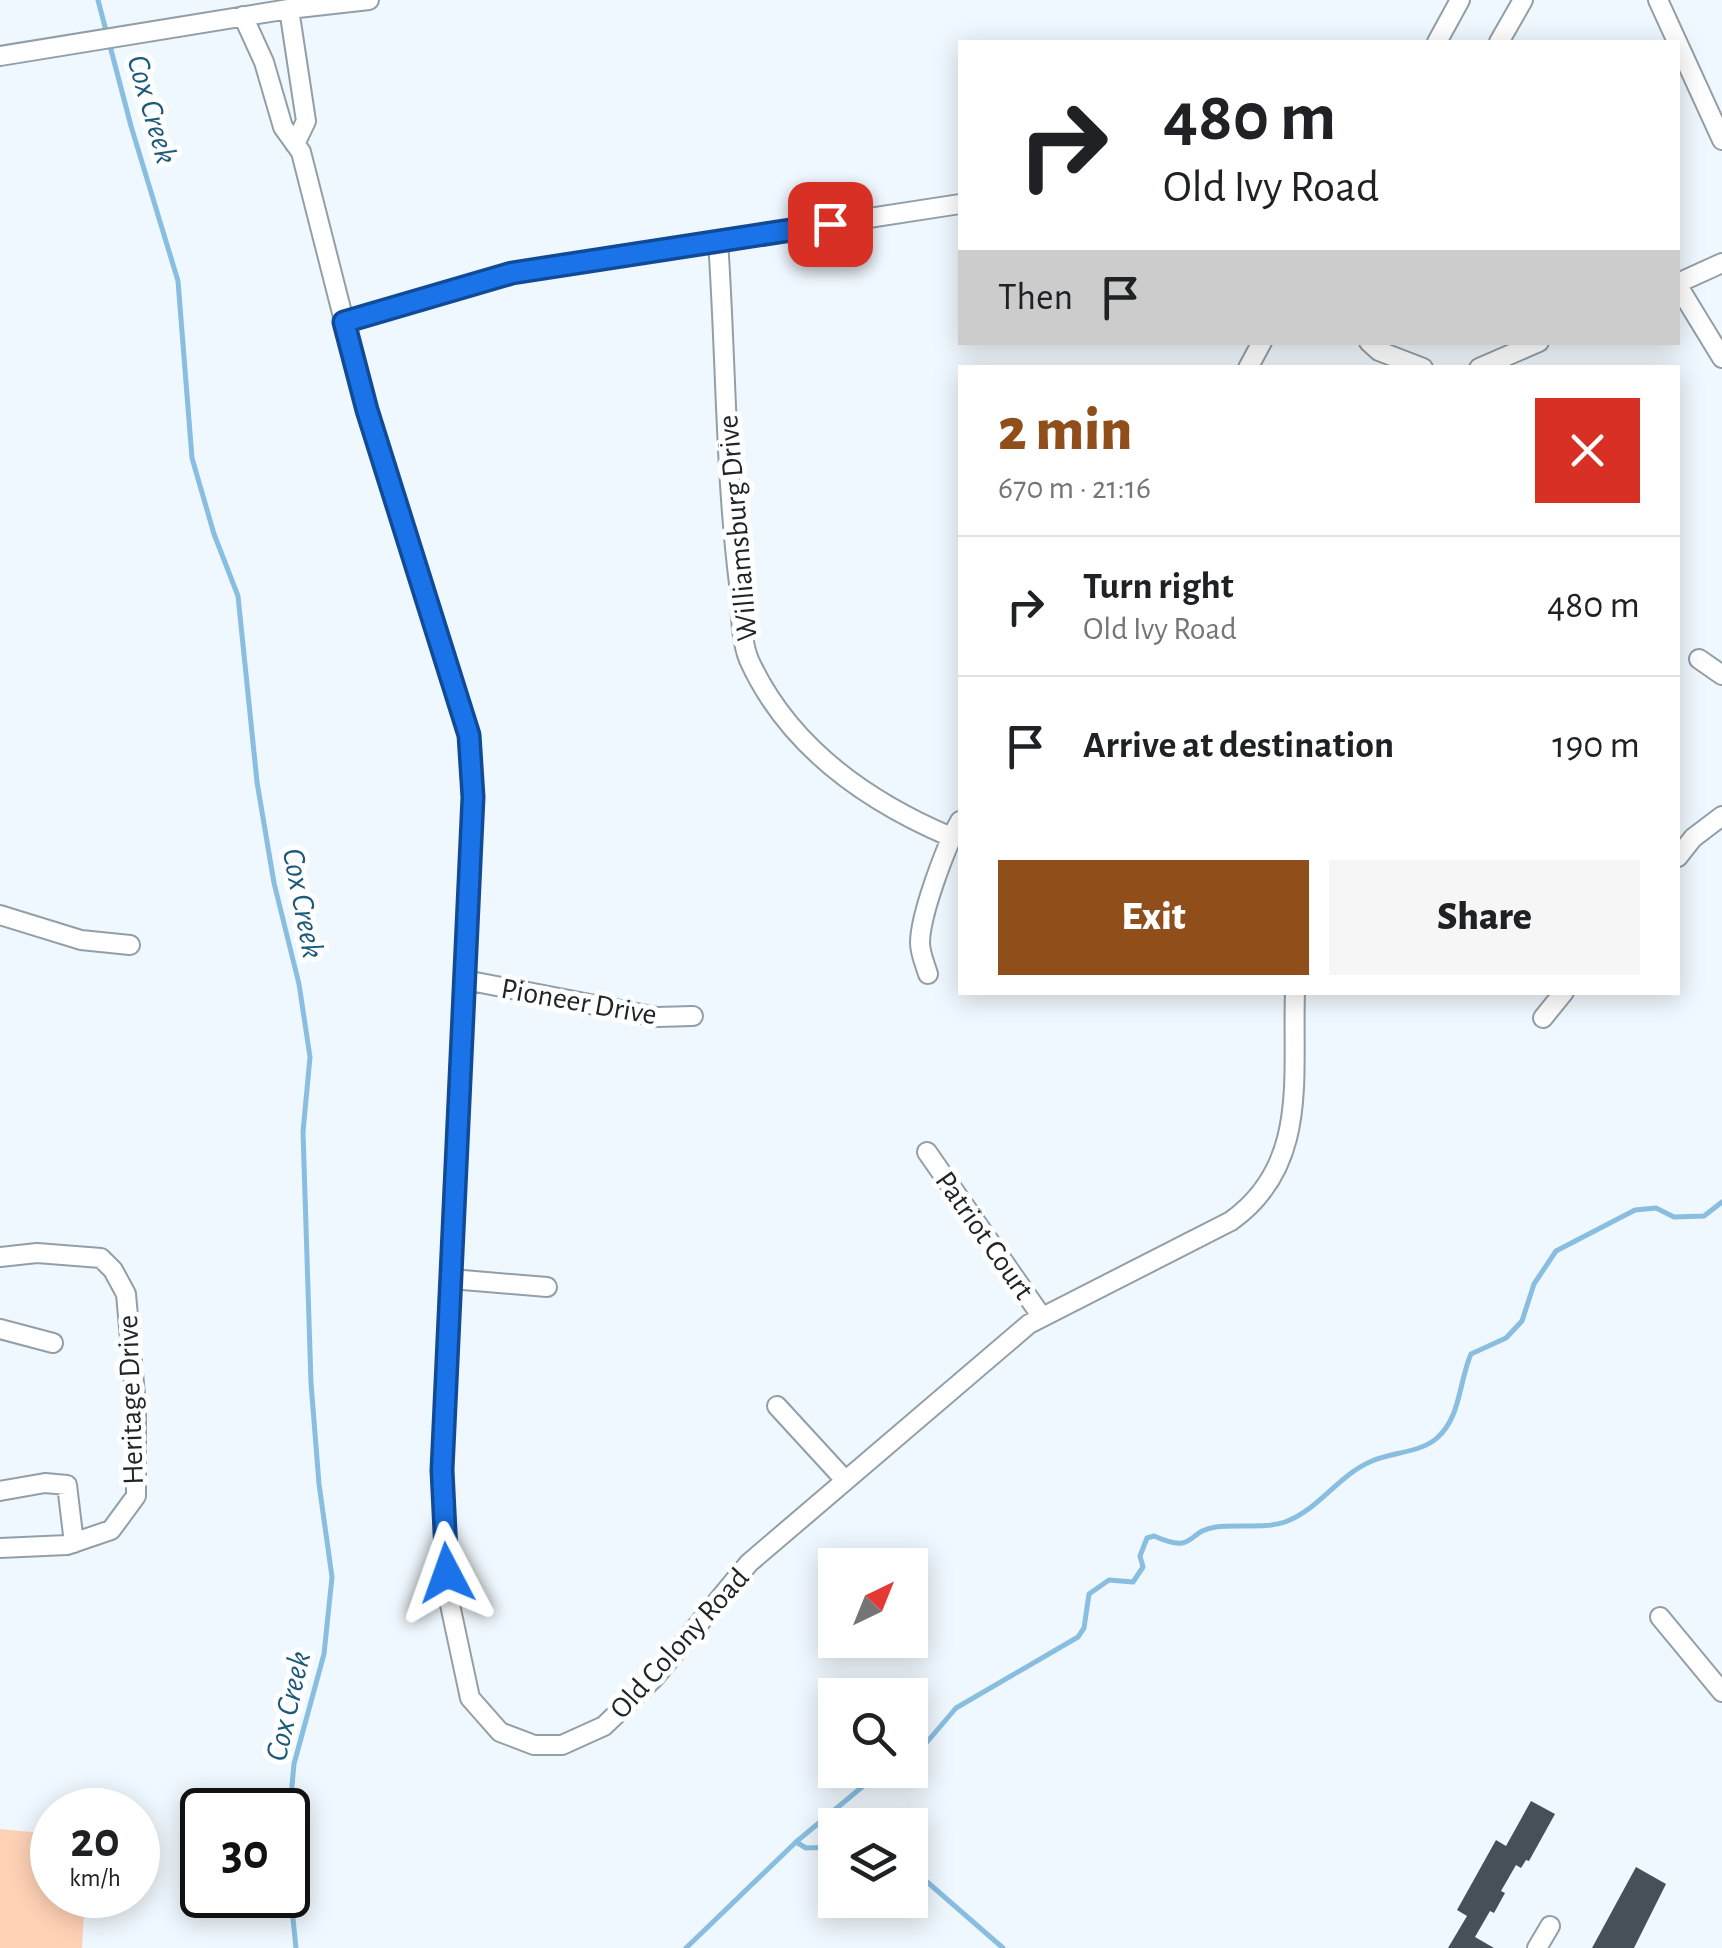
<!DOCTYPE html>
<html lang="en">
<head>
<meta charset="utf-8">
<style>
  body { margin:0; font-family:"Alegreya Sans",sans-serif; background:#f6f6f6; color:#202124; height:100vh; display:flex; flex-direction:column; font-size:38px; white-space:nowrap }
  * { box-sizing:border-box; margin:0 }
  p { font-size:32px; color:#757577 }
  .icon { flex:none; width:55px; height:55px; fill:none; stroke:currentColor; stroke-width:2; stroke-linecap:round; stroke-linejoin:round }
  .map { position:relative; flex:1; overflow:hidden }
  .side { position:absolute; left:958px; top:365px; width:722px; height:630px; display:flex; flex-direction:column; background:#fff; border-radius:0px; box-shadow:0 5px 25px #0003 }
  .side>* { flex:none }
  .banner { position:absolute; left:958px; top:40px; width:722px; height:305px; border-radius:0px; box-shadow:0 5px 25px #0003; background:#fff; color:#202124; overflow:hidden }
  .needle { width:65px; rotate:43deg }
  .controls { position:absolute; left:818px; top:1548px; display:grid; gap:20px }
  .controls a { display:grid; place-items:center; width:110px; height:110px; border-radius:0px; background:#fff; box-shadow:0 5px 25px #0003; font-size:50px }
  .speed { position:absolute; left:30px; top:1788px; display:flex; gap:20px; font-size:50px; font-weight:700; text-align:center }
  .speed>* { display:grid; place-content:center; width:130px; height:130px; border-radius:50%; background:#fff; box-shadow:0 5px 25px #0003; line-height:1 }
  .speed small { font-size:25px; font-weight:400 }
  .speed .limit { border:5px solid #111; border-radius:15px; background:#fff; color:#111 }
  .pin { position:absolute; display:grid; place-items:center; width:85px; height:85px; color:#fff; margin:-42px; border-radius:20px; box-shadow:0 5px 15px #0006 }
  .me { position:absolute; width:110px; margin:-55px; rotate:356deg; stroke-linejoin:round; filter:drop-shadow(0 0 8px #0008) }
  .turn { display:flex; align-items:center; gap:35px; height:210px; padding:0 40px; font-size:45px }
  .turn .icon { width:130px; height:130px; stroke-width:2.5 }
  .turn b { display:block; font-size:70px; line-height:85px }
  .then { display:flex; align-items:center; height:95px; padding:0 40px; background:#0003; gap:20px; font-size:38px }
  .round { display:grid; place-items:center; flex:none; width:105px; height:105px; border-radius:0px; background:#f6f6f6 }
  .headline { display:flex; align-items:center; justify-content:space-between; height:170px; padding:0 40px }
  h1 { font-size:60px; font-weight:800; line-height:75px; color:#904e1b }
  .action { display:flex; gap:20px; margin-top:auto; padding:20px 40px }
  .action a { flex:1; height:115px; border-radius:0px; background:#904e1b; color:#fff; font-size:40px; font-weight:800; line-height:115px; text-align:center }
  .action a+a { background:#f6f6f6; color:#202124 }
  ul { padding:0; list-style:none }
  li { display:flex; align-items:center; gap:30px; height:140px; padding:0 40px; border-top:2px solid #e0e0e0 }
  li div { flex:1 }
  li b { display:block; font-size:38px }
  li em { font-style:normal }
  .map>svg:first-child { display:block }
  .green { fill:#ffd2b6 }
  .lines { fill:none; stroke-linecap:round; stroke-linejoin:round }
  .stream { stroke:#89bee0; stroke-width:5 }
  .building { fill:#455058 }
  .minor-casing { stroke:#929fa8; stroke-width:22 }
  .minor { stroke:#fff; stroke-width:18 }
  .route-casing { stroke:#114b97; stroke-width:25 }
  .route { stroke:#1a73e8; stroke-width:18 }
  .labels { text-anchor:middle; stroke-width:10; stroke-linejoin:round; paint-order:stroke }
  .street-label { font-size:30px; fill:#202528; stroke:#fff }
  .water-label { font-size:32px; font-style:italic; fill:#1c597b; stroke:#fff }
</style>
</head>
<body>
<div class="map">
<svg width="1722" height="1948" viewBox="0 0 1722 1948">
  <rect width="100%" height="100%" fill="#eff8fe"/>
  <path class="green" d="M0 1829 52 1834V1895H85L82 1948H0Z"/>
  <g class="lines">
    <path class="stream" d="M98 0 131 126 178 281 192 458 214 534 238 596 257 782 274 883 299 984 310 1057 303 1132 311 1383 319 1484 332 1577 324 1654 294 1764 288 1829
      M910 1762 956 1708 1078 1637 1084 1628 1089 1594 1109 1580 1133 1582 1143 1567 1140 1556 1147 1538 1154 1536C1197 1555 1185 1531 1216 1527 1238 1524 1265 1529 1285 1522 1320 1509 1338 1475 1372 1461 1392 1452 1420 1453 1437 1438 1461 1417 1459 1381 1471 1354L1506 1338 1522 1321 1534 1284 1556 1251 1635 1210 1656 1208 1674 1217 1704 1216 1722 1202
      M796 1842 806 1848 835 1847
      M910 1867 1003 1948
      M288 1870 296 1948
      M686 1948 796 1842 874 1777 892 1770"/>
  </g>
  <path class="building" d="M1531 1801 1555 1814 1529 1861 1526 1860 1521 1868 1516 1865 1501 1891 1505 1893 1494 1913 1490 1911 1475 1937 1494 1948H1448L1467 1916 1457 1910 1496 1840 1506 1846Z
    M1636 1867 1666 1884 1634 1948H1592Z"/>
  <g class="lines">
    <defs>
      <path id="minor" d="M1658 0 1722 140
        M289 9 306 121 295 144
        M243 16 264 62 283 127 301 152 367 411 469 735 473 797 442 1470 449 1600 470 1698 500 1732 534 1745H562L604 1726 655 1677 749 1563 1029 1324 1231 1221C1309 1165 1292 1078 1295 992
        M1437 42 1460 0
        M1499 42 1523 0
        M0 56 289 9 369 0
        M718 241C726 356 725 470 739 584 741 607 740 638 749 660 788 746 866 801 951 837
        M1678 283 1722 263
        M1678 286 1722 358
        M344 322 512 273 960 204
        M1369 342 1379 351 1423 368
        M1248 368 1262 342
        M1479 368 1539 342
        M1699 659 1722 675
        M1678 857 1693 838 1722 816
        M0 915 81 940 130 945
        M928 974C925 964 920 953 920 943 920 915 946 846 960 821
        M465 980 657 1017 693 1016
        M1543 1018 1564 992
        M927 1152 1042 1317
        M0 1257 37 1253 101 1258 113 1270 126 1294 136 1406V1496L111 1530 67 1545 0 1548
        M451 1279 547 1287
        M0 1329 53 1343
        M777 1406 844 1479
        M0 1491 45 1483 67 1485 74 1543
        M1660 1617 1722 1692
        M1537 1948 1550 1926"/>
    </defs>
    <use href="#minor" class="minor-casing"/>
    <use href="#minor" class="minor"/>
  </g>
  <g class="lines">
    <defs>
      <path id="route" d="M447 1573 442 1470 473 797 469 735 367 410 344 322 512 273 830 224"/>
    </defs>
    <use href="#route" class="route-casing"/>
    <use href="#route" class="route"/>
  </g>
  <g class="labels">
    <g class="street-label">
      <text transform="translate(737 528) rotate(-95)" y="10">Williamsburg Drive</text>
      <text transform="translate(579 1001) rotate(10)" y="10">Pioneer Drive</text>
      <text transform="translate(985 1235) rotate(55)" y="10">Patriot Court</text>
      <text transform="translate(130 1400) rotate(-92)" y="10">Heritage Drive</text>
      <text transform="translate(679 1643) rotate(-48)" y="10">Old Colony Road</text>
    </g>
    <g class="water-label">
      <text transform="translate(153 109) rotate(74)" y="11">Cox Creek</text>
      <text transform="translate(304 903) rotate(79)" y="11">Cox Creek</text>
      <text transform="translate(287 1706) rotate(-77)" y="11">Cox Creek</text>
    </g>
  </g>
</svg>
<div class="controls">
<a><svg class="needle" viewBox="-14 -14 28 28"><path d="M0-13l5 13h-10z" fill="#e53935"/><path d="M0 13l5-13h-10z" fill="#757577"/></svg></a>
<a><svg class="icon" aria-label="search" viewBox="0 0 24 24"><circle cx="10" cy="10" r="6"/><path d="M15 15l6 6"/></svg></a>
<a><svg class="icon" aria-label="layers" viewBox="0 0 24 24"><path d="M12 4l9 5-9 5-9-5zM3 14l9 5 9-5"/></svg></a>
</div>
<div class="speed"><div>20<small>km/h</small></div><div class="limit">30</div></div>
<div class="pin" style="left:830px;top:224px;background:#d93025"><svg class="icon" aria-label="arrive" viewBox="0 0 24 24"><path d="M6 21V4h12l-3 4 3 4H6"/></svg></div>
<svg class="me" style="left:447px;top:1573px" viewBox="-20 -20 40 40"><path d="M0-17L14 15 0 8-14 15z" fill="#1a73e8" stroke="#fff" stroke-width="4"/></svg>
<div class="banner">
<div class="turn"><svg class="icon" aria-label="right" viewBox="0 0 24 24"><path d="M7 20v-9h11M14 6l5 5-5 5"/></svg><div><b>480 m</b>Old Ivy Road</div></div>
<div class="then">Then<svg class="icon" aria-label="arrive" viewBox="0 0 24 24"><path d="M6 21V4h12l-3 4 3 4H6"/></svg></div>
</div>
<section class="side">
<div class="headline"><div><h1>2 min</h1><p>670 m · 21:16</p></div><a class="round" style="background:#d93025;color:#fff"><svg class="icon" aria-label="close" viewBox="0 0 24 24"><path d="M6 6l12 12M18 6L6 18"/></svg></a></div>
<ul>
<li><svg class="icon" aria-label="right" viewBox="0 0 24 24"><path d="M7 20v-9h11M14 6l5 5-5 5"/></svg><div><b>Turn right</b><p>Old Ivy Road</p></div><em>480 m</em></li>
<li><svg class="icon" aria-label="arrive" viewBox="0 0 24 24"><path d="M6 21V4h12l-3 4 3 4H6"/></svg><div><b>Arrive at destination</b></div><em>190 m</em></li>
</ul>
<div class="action"><a>Exit</a><a>Share</a></div>
</section>
</div>
</body>
</html>
